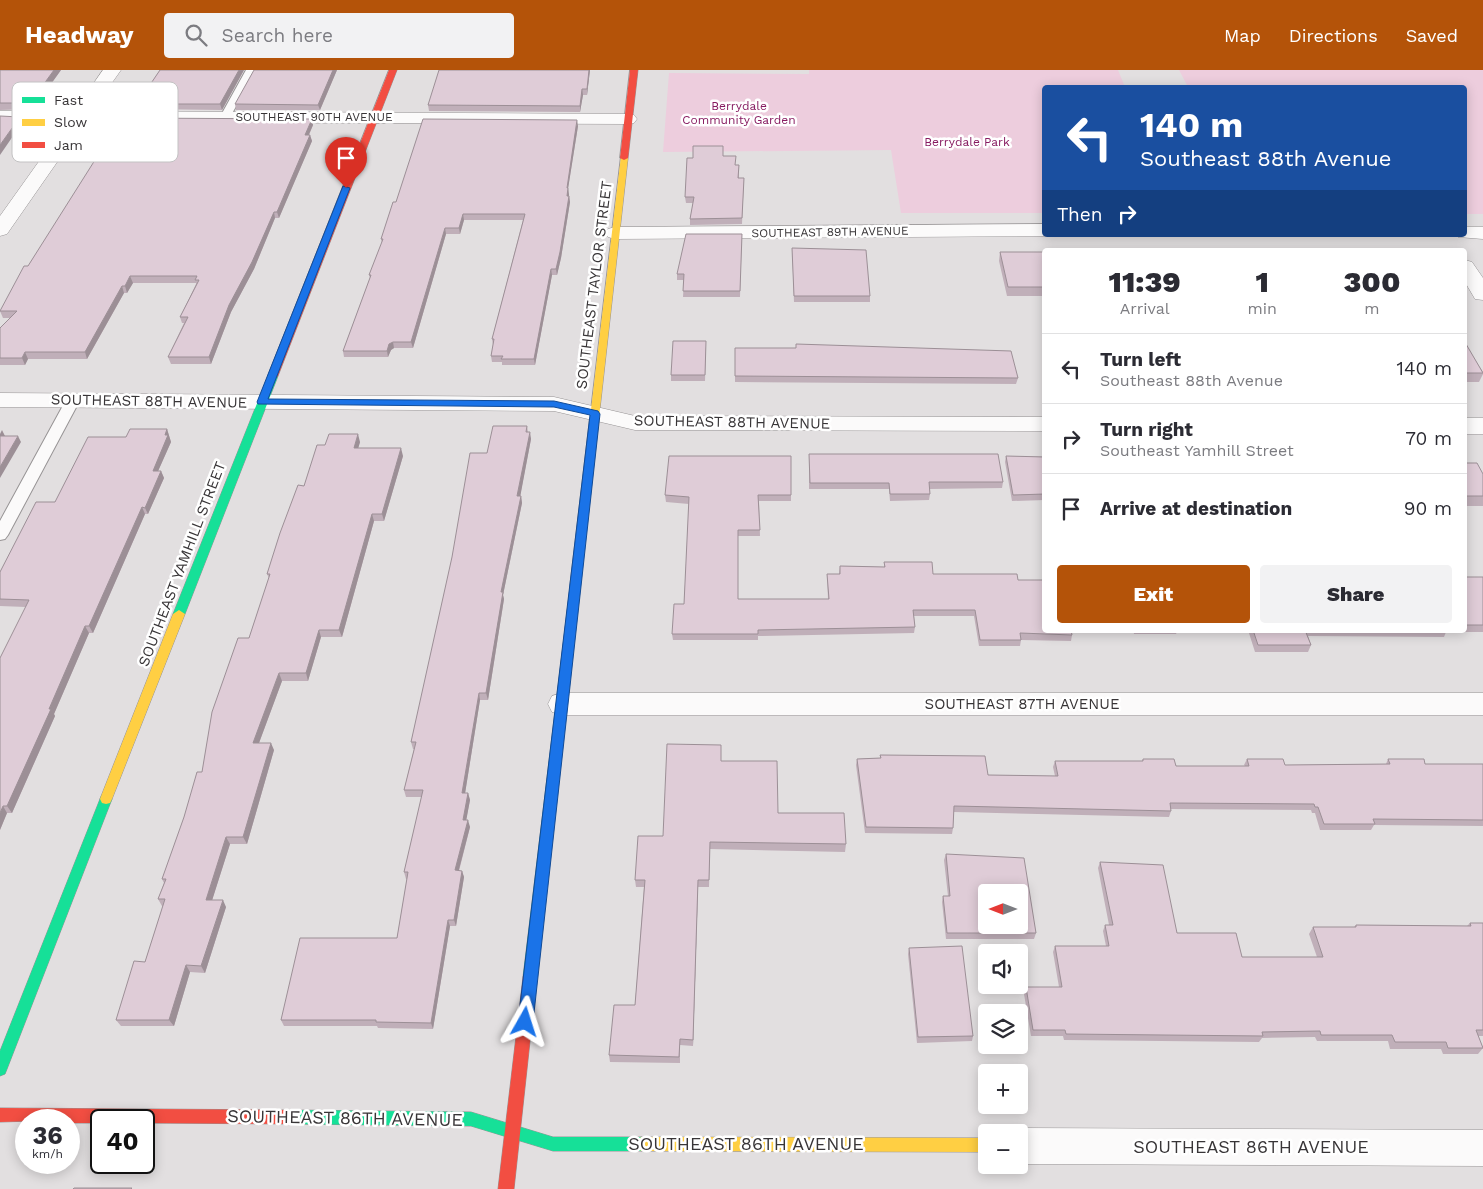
<!DOCTYPE html>
<html lang="en">
<head>
<meta charset="utf-8">
<style>
  body { margin:0; font-family:"Work Sans",sans-serif; background:#f2f2f3; color:#2b2b33; height:100vh; display:flex; flex-direction:column; font-size:19px; white-space:nowrap }
  * { box-sizing:border-box; margin:0 }
  p { font-size:16px; color:#7c7c81 }
  .icon { flex:none; width:28px; height:28px; fill:none; stroke:currentColor; stroke-width:2; stroke-linecap:round; stroke-linejoin:round }
  .map { position:relative; flex:1; overflow:hidden }
  .panel { position:absolute; left:1042px; top:178px; width:425px; height:385px; display:flex; flex-direction:column; background:#fff; border-radius:5px; box-shadow:0 2px 12px #0003 }
  .panel>* { flex:none }
  .top-card { position:absolute; left:1042px; top:15px; width:425px; height:152px; border-radius:5px; box-shadow:0 2px 12px #0003; background:#1a4fa0; color:#fff; overflow:hidden }
  .needle { width:32px; rotate:270deg }
  .controls { position:absolute; left:978px; top:814px; display:grid; gap:10px }
  .controls a { display:grid; place-items:center; width:50px; height:50px; border-radius:5px; background:#fff; box-shadow:0 2px 12px #0003; font-size:25px }
  .speed { position:absolute; left:15px; top:1039px; display:flex; gap:10px; font-size:25px; font-weight:700; text-align:center }
  .speed>* { display:grid; place-content:center; width:65px; height:65px; border-radius:50%; background:#fff; box-shadow:0 2px 12px #0003; line-height:1 }
  .speed small { font-size:12px; font-weight:400 }
  .speed .limit { border:2px solid #111; border-radius:8px; background:#fff; color:#111 }
  .pin { position:absolute; display:grid; place-items:center; width:42px; height:42px; color:#fff; margin:-51px -21px; border-radius:50% 50% 50% 0; rotate:-45deg; box-shadow:0 0 5px #0007 }
  .pin .icon { rotate:45deg }
  .me { position:absolute; width:55px; margin:-28px; rotate:6deg; stroke-linejoin:round; filter:drop-shadow(0 0 4px #0008) }
  .turn { display:flex; align-items:center; gap:18px; height:105px; padding:0 15px; font-size:22px }
  .turn .icon { width:65px; height:65px; stroke-width:2.5 }
  .turn b { display:block; font-size:35px; line-height:42px }
  .then { display:flex; align-items:center; height:48px; padding:0 15px; background:#0003; gap:10px; font-size:19px }
  .eta { display:flex; justify-content:space-evenly; align-items:center; height:85px; text-align:center }
  .eta b { font-size:30px; font-weight:800; line-height:35px }
  .primary-button { display:flex; gap:10px; margin-top:auto; padding:10px 15px }
  .primary-button a { flex:1; height:58px; border-radius:5px; background:#b45309; color:#fff; font-size:20px; font-weight:800; line-height:58px; text-align:center }
  .primary-button a+a { background:#f2f2f3; color:#2b2b33 }
  ul { padding:0; list-style:none }
  li { display:flex; align-items:center; gap:15px; height:70px; padding:0 15px; border-top:1px solid #e1e1e2 }
  li div { flex:1 }
  li b { display:block; font-size:19px }
  li em { font-style:normal }
  header { display:flex; align-items:center; gap:30px; box-sizing:border-box; height:70px; padding:0 25px; background:#b45309; color:#fff }
  header strong { font-size:24px }
  nav { display:flex; gap:28px; margin-inline-start:auto; font-size:18px }
  .search { width:350px; height:45px; background:#f2f2f3; display:flex; align-items:center; gap:12px; box-sizing:border-box; padding:0 18px; border-radius:5px; color:#7c7c81; font-size:19px }
  .map>svg:first-child { display:block }
  .green { fill:#edcddd }
  .lines { fill:none; stroke-linecap:round; stroke-linejoin:round }
  .lane-casing { stroke:#979495; stroke-width:2 }
  .street-casing { stroke:#979495; stroke-width:1 }
  .fast-casing { stroke:#979495; stroke-width:1 }
  .slow-casing { stroke:#979495; stroke-width:1 }
  .jam-casing { stroke:#979495; stroke-width:1 }
  .lane { fill:#fbfafa; fill-rule:evenodd }
  .street { fill:#fbfafa; fill-rule:evenodd }
  .fast { fill:#16e098; fill-rule:evenodd }
  .slow { fill:#ffcf43; fill-rule:evenodd }
  .jam { fill:#f24e42; fill-rule:evenodd }
  .wall { fill:#c0afb9 }
  .shaded-wall { fill:#9c8f96 }
  .building { fill:#dfccd7; stroke:#9c8f96; fill-rule:evenodd }
  .route { fill:#1a73e8; stroke:#114b97 }
  .labels { text-anchor:middle; stroke-width:5; stroke-linejoin:round; paint-order:stroke }
  .far-park-label { font-size:12px; fill:#871b61; stroke:#fff }
  .far-street-label { font-size:12px; fill:#383537; stroke:#fff }
  .street-label { font-size:15px; fill:#383537; stroke:#fff }
  .near-street-label { font-size:18px; fill:#383537; stroke:#fff }
  .key { fill:#fff; stroke:#c3c2c3; stroke-width:1 }
  .key-label { font-size:14px; fill:#383537 }
</style>
</head>
<body>
<header>
<strong>Headway</strong>
<div class="search"><svg class="icon" aria-label="search" viewBox="0 0 24 24"><circle cx="10" cy="10" r="6"/><path d="M15 15l6 6"/></svg>Search here</div>
<nav><a>Map</a><a>Directions</a><a>Saved</a></nav>
</header>
<div class="map">
<svg width="1483" height="1119" viewBox="0 0 1483 1119">
  <rect width="100%" height="100%" fill="#e2dfe0"/>
  <path class="green" d="M809 0H1118L1125 17 1045 18V143H901L891 80 663 82 669 3 809 4Z
    M1179 0H1483V144H1465V18L1188 17Z"/>
  <g class="lines">
    <defs>
      <path id="lane" d="M246 0H256L229 49H221L220 47Z
        M73 326 78 327 80 330 8 465 5 469 0 470V451L66 330 68 327Z"/>
      <path id="street" d="M103 0H121L92 41 628 44 634 45 637 49 634 53 628 54 85 52 7 164 0 166V146L67 52 0 51V41H74Z
        M1045 154V165H1049L1045 166 615 169 608 167 605 163 608 159 615 157Z
        M1465 157H1483V169L1458 167 1456 165H1465Z
        M1465 190 1472 192 1483 208V230L1475 229 1465 212Z
        M0 323 554 327 635 346 1045 347V361L635 360 554 341 0 337Z
        M1465 348H1483V364H1465Z
        M562 623H1483V645H562L552 642 548 634 552 626Z
        M1019 1058 1483 1060V1096L1019 1094V1062H1008Z"/>
      <path id="fast" d="M273 303 278 306 185 544 179 548 175 547 173 544 268 306Z
        M575 513 580 517 537 907 535 911 530 913 525 911 523 907 570 517Z
        M106 724 110 725 112 729 7 999 5 1004 0 1006V981L100 729 102 725Z
        M290 1040 471 1042 553 1067H642L647 1069 650 1074 647 1079 642 1081H553L471 1056 290 1054 285 1052 283 1047 285 1042Z"/>
      <path id="slow" d="M621 86 628 88 580 517 575 521 570 517Z
        M179 540 185 544 112 729 110 733 106 734 102 733 100 729 173 544Z
        M642 1067 986 1068V1082L642 1081 637 1079 634 1074 637 1069Z"/>
      <path id="jam" d="M389 0H397L278 306 276 308H270L268 306Z
        M630 0H638L628 88 624 90 620 88Z
        M530 901 535 903 537 907 514 1119H498L523 907 525 903Z
        M0 1038 290 1040 295 1042 297 1047 295 1052 290 1054 144 1053V1050H101V1053H69V1050L0 1052Z"/>
    </defs>
    <use href="#lane" class="lane-casing"/>
    <use href="#street" class="street-casing"/>
    <use href="#fast" class="fast-casing"/>
    <use href="#slow" class="slow-casing"/>
    <use href="#jam" class="jam-casing"/>
    <use href="#lane" class="lane"/>
    <use href="#street" class="street"/>
    <use href="#fast" class="fast"/>
    <use href="#slow" class="slow"/>
    <use href="#jam" class="jam"/>
  </g>
  <path class="wall" d="M0 0H61L33 39 0 40Z
    M160 0H244L222 40 139 39 137 34Z
    M337 0 320 40H236L235 34Z
    M590 0 587 25H583L580 42 429 41 428 35Z
    M312 49 313 55 309 65H310L312 71 279 148H275L254 199 231 242 211 294H171L168 287 184 253H182L180 247 196 214V213H133L127 223H124L87 289H28L25 295H0V258L10 248H3L0 241 28 196 110 71Z
    M578 56 568 118 570 132 561 188 557 205H552L535 295H502V292H492L491 286 493 275 492 269 523 150H464L460 164H446L413 278H394L391 280 388 287H344L343 281 370 208 369 205 382 173 381 169 396 132Z
    M723 86 735 95H739V108H744L742 154 690 155V149L693 133H686L685 127Z
    M742 164 740 227H683L684 210H677V204Z
    M792 178 870 226V232H794Z
    M1000 182H1045V226H1007L999 191Z
    M1465 274 1483 302V304L1479 312H1465Z
    M706 277 705 311H671V305Z
    M735 278 1018 308 1016 314 735 312Z
    M527 356 528 362 531 369 520 426H521L522 433 503 525 504 529 488 630H480L465 723H468L470 730 466 750 470 757 459 801H462L464 807 456 856H450L433 959 378 958 377 956H284L281 950 397 868 407 809H406L404 802 422 727H406L404 720 414 679H413L411 672 487 383Z
    M167 359 171 372 158 401H161L164 408 148 444H145L93 563H89L54 644 55 646 12 743H7L0 760 26 537 0 536V502L55 432 126 367Z
    M360 372 358 378 403 386 384 451H374L342 567H321L308 611H282L259 673 274 680 247 774H230L212 830 226 837 205 903 190 902 174 956H121L116 950 145 892 163 836H162L158 829 164 813 162 809 202 702 249 568 269 508 267 504 304 416 325 375Z
    M809 384 1003 412 1002 418 930 419V424L929 430 890 431 889 419H809Z
    M791 386V431H759L760 466H738V529H828L827 504H839L840 496 884 497V492L933 504 1018 510 1072 565 1071 571 1021 570 1020 576H979L974 546H914L915 557 914 563 758 566V570H673L672 564 684 534 689 434 666 432 665 425Z
    M1006 386 1045 387V430L1012 431 1005 392Z
    M1465 393 1483 404V436H1465Z
    M1465 507H1483V562H1446L1444 567 1308 566 1311 575 1308 582H1255L1248 560H1465Z
    M1133 560H1178L1176 564H1134Z
    M880 685 988 705 1055 706 1053 697 1055 691H1142L1143 689 1176 696H1245L1244 695 1247 689 1285 695 1386 694 1388 689 1425 694H1483V756L1374 755 1371 760H1320L1315 743H1312L1311 740 1171 739V741L1169 747 954 742 953 758 952 764 865 763 856 695 857 689 880 688Z
    M721 691 778 743 846 774 845 782 710 779 709 817H698L693 976 680 975V993L610 992 609 985 635 935 644 817H636L635 810 663 766Z
    M946 784 1036 863 1034 869H946L942 832 943 826H948L944 790Z
    M1100 792 1177 863 1242 887H1317L1309 864 1313 857H1354L1356 855 1467 856 1470 853H1483V966H1478L1483 978 1478 984H1443L1441 979H1390L1388 971H1317L1315 967 1262 968 1259 972 1064 970 1063 966H1031L1024 924 1026 917H1059L1053 882 1055 876H1106L1103 861 1105 855H1109L1098 798Z
    M909 878 973 966 972 971 917 973 908 884Z"/>
  <path class="shaded-wall" d="M54 0H61L33 39 30 33Z
    M239 0H244L222 40 220 34Z
    M333 0H337L320 40 318 35Z
    M589 0H590L587 25V19Z
    M582 19 583 25 580 42V36Z
    M20 47 22 53 0 85V75Z
    M312 49 313 55 306 71 305 65Z
    M577 50 578 56 568 119V118L569 125 567 132V118Z
    M310 65 312 71 279 148 277 142Z
    M569 126 570 132 561 188 557 205 556 199Z
    M274 142 275 148 254 199 231 242 211 294 209 287 229 235Z
    M463 144 464 150 460 164 459 158Z
    M445 158 446 164 413 278 411 272Z
    M551 199 552 205 535 295 534 289Z
    M130 206 133 213 127 223 125 216Z
    M122 216 124 223 87 289 85 282Z
    M393 272 394 278 391 280 388 287 387 281 389 274Z
    M25 282 28 289 25 295 22 288Z
    M167 359 171 372 155 408 153 401Z
    M2 360 5 366 0 368V364Z
    M530 362 531 369 519 433 517 426Z
    M358 364 360 372 356 386 354 378Z
    M18 366 21 372 0 408V397Z
    M401 378 403 386 384 451 382 444Z
    M161 401 164 408 148 444 145 438Z
    M521 426 522 433 503 525 504 529 488 630 486 623 501 522Z
    M142 437 145 444 93 563 89 556Z
    M372 444 374 451 342 567 339 560Z
    M85 556 89 563 54 644 55 646 12 743 7 736Z
    M319 560 321 567 308 611 306 603Z
    M279 603 282 611 256 681 253 673Z
    M479 623 480 630 464 730 462 723Z
    M271 673 274 680 247 774 243 767Z
    M468 723 470 730 465 757 463 750Z
    M3 736 7 743 0 760V743Z
    M468 750 470 757 457 807 455 800Z
    M226 767 230 774 210 837 206 830Z
    M462 801 464 807 456 856 454 850Z
    M698 810V817L693 976V970Z
    M223 830 226 837 205 903 201 896Z
    M448 850 450 856 433 959 431 953Z
    M186 895 190 902 174 956 169 950Z"/>
  <path class="building" d="M0 0H54L30 33H0Z
    M160 0H239L220 34H137Z
    M254 0H333L318 35 235 34Z
    M439 0H589L587 19H582L580 36 428 35Z
    M0 46 20 47 0 75Z
    M127 48 312 49 305 65H310L277 142H274L252 192 229 235 209 287H168L188 247H180L199 210H195L197 206H130L125 216H122L85 282H25L22 288H0V258L17 241H0L24 196H28L107 71H110Z
    M423 49 577 50 567 118H568L567 126H569L560 182 556 199H551L534 289H501L503 286H491L494 269H492L525 144H463L459 158H445L411 272H393L389 274 387 281H343L371 205H369L383 169H381L393 132H396Z
    M693 76H723V86H736L735 95H739L738 108H744L742 148 690 149 694 127H685L687 88H693Z
    M686 164H742L740 221H683L684 204H677Z
    M792 178 866 180 870 226H794Z
    M1061 179 1134 180H1061Z
    M1000 182H1045V217H1008Z
    M673 271H706L705 305H671Z
    M796 274 1011 281 1018 308 735 306V278H796Z
    M1465 274H1466L1483 303H1465Z
    M493 356H527L526 362H530L517 426H521L501 522H503L486 623H479L462 723H468L463 750H468L455 800 462 801 454 850H448L431 953 376 952V950H281L300 868H397L408 802H404L423 720H404L416 672H411L452 487 470 383H487Z
    M130 359H167L165 365H168L153 401H161L145 438 142 437 89 556H85L49 639H51L7 736H3L0 743V588L29 530 0 529V502L36 432H55L88 367H126Z
    M329 364H358L354 378H401L382 444H372L339 560H319L306 603H279L253 673H271L243 767H226L206 830H223L201 896 186 895 169 950H116L134 891 145 892 165 829H158L166 809H162L184 747 197 702H202L212 642 238 568H249L270 504H267L280 463 298 415 304 416 317 375H325Z
    M0 366H18L0 397Z
    M809 384H998L1003 412H929L930 424H890L889 413H810Z
    M669 386H791V425H758L760 460H738V529H829L827 504H840V496L885 497 884 492H932L933 504H1017L1018 510H1045V560H1071L1072 565 1020 563 1021 570H980L975 540H913L915 557 758 560V564H672L674 534H684L689 427 665 425Z
    M1006 386 1045 387V424L1013 425Z
    M1465 393H1477L1483 404V426H1465Z
    M1465 507H1483V555H1465Z
    M1253 560H1305L1311 575H1258Z
    M667 674 721 675V691H777L778 743H844L846 774 710 772 709 810H698L693 970 680 969 679 987 609 985 614 935H635L645 810H635L638 766H663Z
    M880 685 985 686 988 705 1058 706 1055 691H1143V689H1174L1176 696H1249L1247 689H1283L1285 695 1390 694 1388 689H1424L1425 694H1483V750L1373 749 1375 754H1324L1318 737H1315L1314 734 1170 733 1171 741 954 736 953 758 866 757 857 689 881 688Z
    M946 784 1024 788 1036 863H947L943 826H950ZM986 822H1019V855H986Z
    M1100 792 1163 795 1177 863H1236L1242 887H1323L1313 857H1356V855L1471 856 1470 853H1483V960H1476L1483 978H1448L1446 972H1395L1392 965H1321L1320 961 1262 962 1263 966 1066 964 1065 960H1033L1026 917H1062L1055 876H1109L1105 855H1113Z
    M962 876 973 966 918 967 909 878Z
    M74 1118H132L131 1119H73Z"/>
  <path class="route" d="M343 116 350 118 268 329 554 331 598 341 600 344 533 952 530 957 525 958 520 957 518 952 590 345 554 337 258 334 257 332Z"/>
  <g class="labels">
    <g class="far-park-label">
      <text x="739" y="40">Berrydale<tspan x="739" dy="14">Community Garden</tspan></text>
      <text x="967" y="76">Berrydale Park</text>
    </g>
    <g class="far-street-label">
      <text x="314" y="51">SOUTHEAST 90TH AVENUE</text>
      <text transform="translate(830 162) rotate(-1)" y="4">SOUTHEAST 89TH AVENUE</text>
    </g>
    <g class="street-label">
      <text transform="translate(594 215) rotate(-83)" y="5">SOUTHEAST TAYLOR STREET</text>
      <text transform="translate(149 331) rotate(1)" y="5">SOUTHEAST 88TH AVENUE</text>
      <text transform="translate(732 352) rotate(1)" y="5">SOUTHEAST 88TH AVENUE</text>
      <text transform="translate(182 494) rotate(-69)" y="5">SOUTHEAST YAMHILL STREET</text>
      <text x="1022" y="639">SOUTHEAST 87TH AVENUE</text>
    </g>
    <g class="near-street-label">
      <text transform="translate(345 1048) rotate(1)" y="6">SOUTHEAST 86TH AVENUE</text>
      <text x="746" y="1080">SOUTHEAST 86TH AVENUE</text>
      <text x="1251" y="1083">SOUTHEAST 86TH AVENUE</text>
    </g>
  </g>
  <rect x="12" y="12" width="166" height="80" rx="8" class="key"/>
  <rect x="22" y="27" width="23" height="6" fill="#16e098"/>
  <rect x="22" y="49" width="23" height="7" fill="#ffcf43"/>
  <rect x="22" y="72" width="23" height="6" fill="#f24e42"/>
  <g class="key-label">
    <text x="54" y="35">Fast</text>
    <text x="54" y="57">Slow</text>
    <text x="54" y="80">Jam</text>
  </g>
</svg>
<div class="controls">
<a><svg class="needle" viewBox="-14 -14 28 28"><path d="M0-13l5 13h-10z" fill="#e53935"/><path d="M0 13l5-13h-10z" fill="#7c7c81"/></svg></a>
<a><svg class="icon" aria-label="sound" viewBox="0 0 24 24"><path d="M4 9h4l5-4v14l-5-4H4zM17 9q2 3 0 6"/></svg></a>
<a><svg class="icon" aria-label="layers" viewBox="0 0 24 24"><path d="M12 4l9 5-9 5-9-5zM3 14l9 5 9-5"/></svg></a>
<a>+</a>
<a>−</a>
</div>
<div class="speed"><div>36<small>km/h</small></div><div class="limit">40</div></div>
<div class="pin" style="left:346px;top:118px;background:#d93025"><svg class="icon" aria-label="arrive" viewBox="0 0 24 24"><path d="M6 21V4h12l-3 4 3 4H6"/></svg></div>
<svg class="me" style="left:525px;top:952px" viewBox="-20 -20 40 40"><path d="M0-17L14 15 0 8-14 15z" fill="#1a73e8" stroke="#fff" stroke-width="4"/></svg>
<div class="top-card">
<div class="turn"><svg class="icon" aria-label="left" viewBox="0 0 24 24"><path d="M17 20v-9H6M10 6l-5 5 5 5"/></svg><div><b>140 m</b>Southeast 88th Avenue</div></div>
<div class="then">Then<svg class="icon" aria-label="right" viewBox="0 0 24 24"><path d="M7 20v-9h11M14 6l5 5-5 5"/></svg></div>
</div>
<section class="panel">
<div class="eta">
<div><b>11:39</b><p>Arrival</p></div>
<div><b>1</b><p>min</p></div>
<div><b>300</b><p>m</p></div>
</div>
<ul>
<li><svg class="icon" aria-label="left" viewBox="0 0 24 24"><path d="M17 20v-9H6M10 6l-5 5 5 5"/></svg><div><b>Turn left</b><p>Southeast 88th Avenue</p></div><em>140 m</em></li>
<li><svg class="icon" aria-label="right" viewBox="0 0 24 24"><path d="M7 20v-9h11M14 6l5 5-5 5"/></svg><div><b>Turn right</b><p>Southeast Yamhill Street</p></div><em>70 m</em></li>
<li><svg class="icon" aria-label="arrive" viewBox="0 0 24 24"><path d="M6 21V4h12l-3 4 3 4H6"/></svg><div><b>Arrive at destination</b></div><em>90 m</em></li>
</ul>
<div class="primary-button"><a>Exit</a><a>Share</a></div>
</section>
</div>
</body>
</html>
